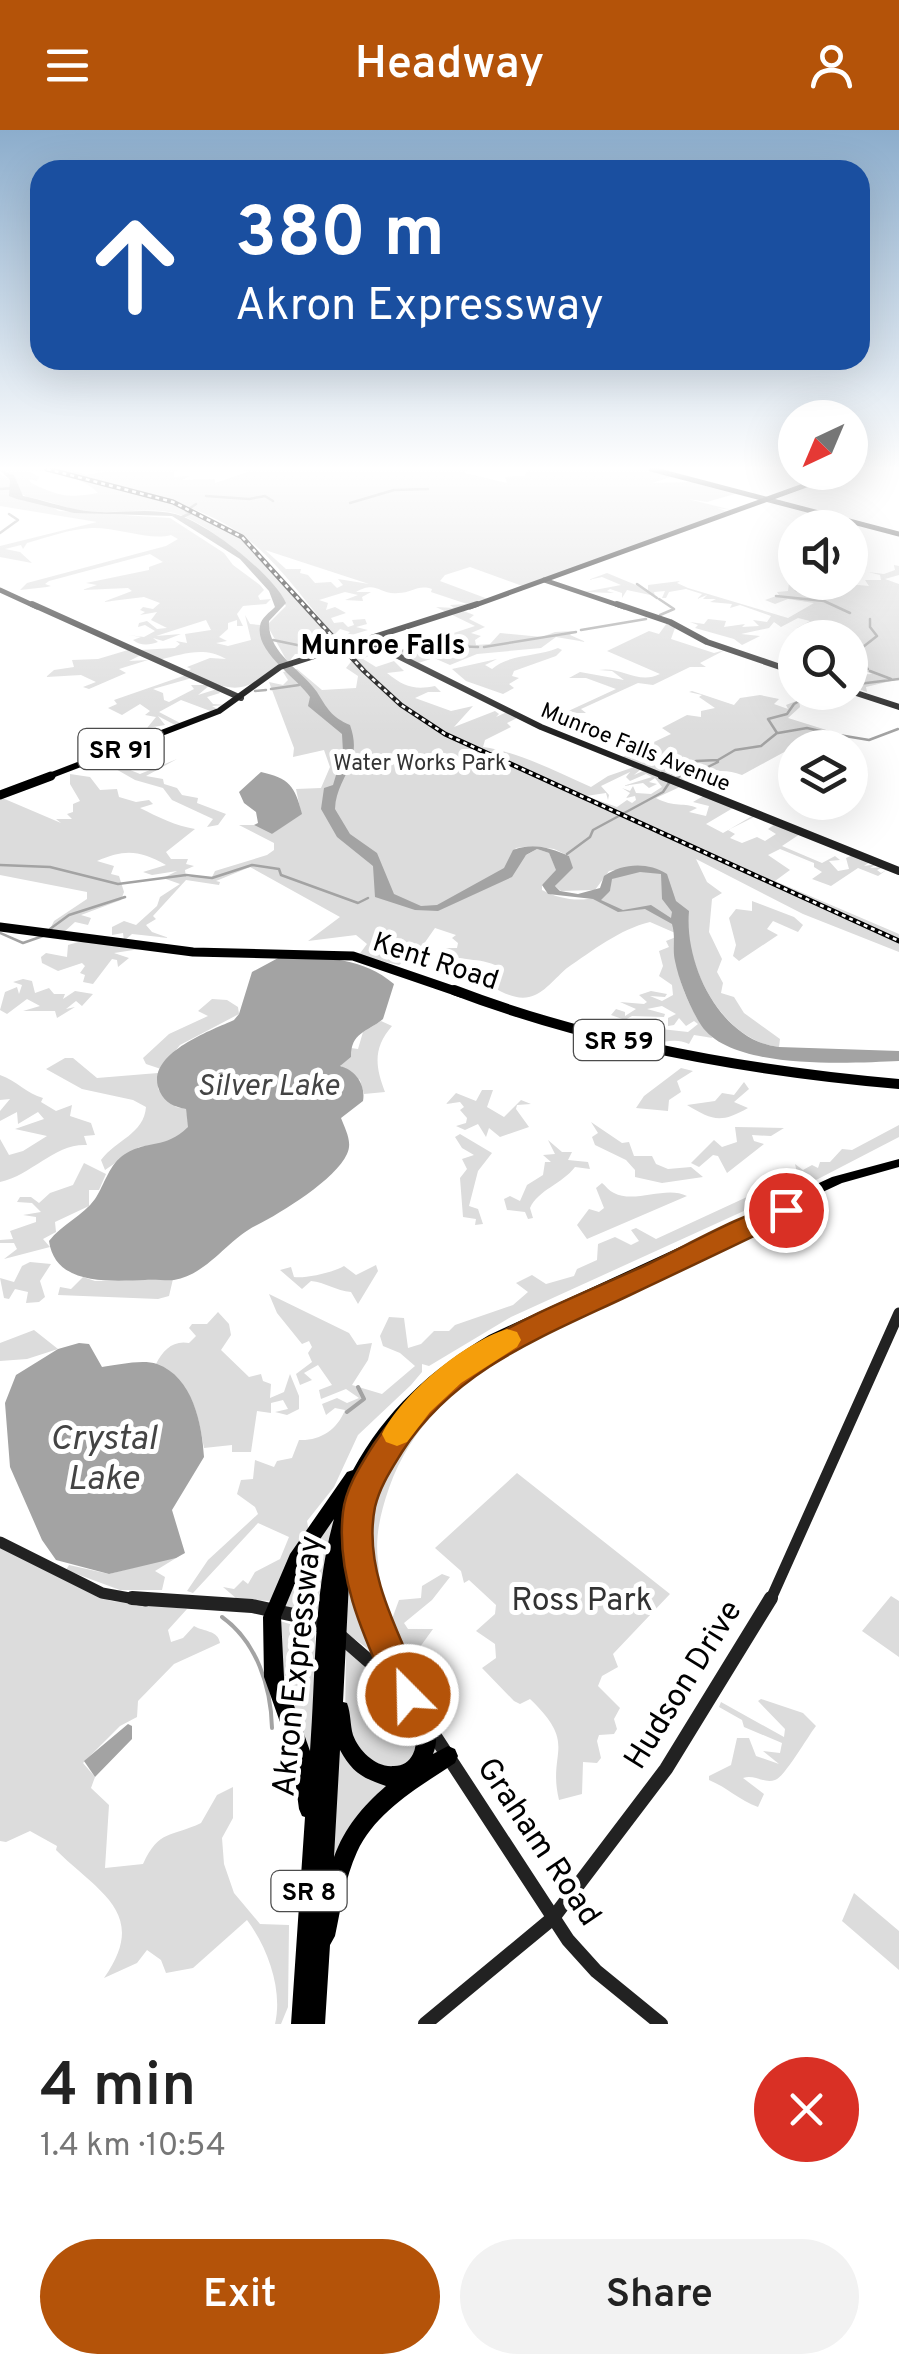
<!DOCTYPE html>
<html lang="en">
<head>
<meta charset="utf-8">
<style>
  body { margin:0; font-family:Overpass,sans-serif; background:#f2f2f2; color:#222; height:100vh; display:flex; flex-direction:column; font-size:38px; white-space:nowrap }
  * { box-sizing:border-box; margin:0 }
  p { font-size:32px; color:#767676 }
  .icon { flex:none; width:55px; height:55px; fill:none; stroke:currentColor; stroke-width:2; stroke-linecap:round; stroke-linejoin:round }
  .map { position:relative; height:1894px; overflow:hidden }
  .sheet { display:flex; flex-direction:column; background:#fff; flex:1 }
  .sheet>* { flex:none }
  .guide { position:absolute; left:30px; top:30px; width:840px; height:210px; border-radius:30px; box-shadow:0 10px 40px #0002; background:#1a4fa0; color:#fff; overflow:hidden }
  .needle { width:65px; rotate:224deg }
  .controls { position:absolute; left:778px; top:270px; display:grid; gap:20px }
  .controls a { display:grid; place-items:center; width:90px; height:90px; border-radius:50%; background:#fff; box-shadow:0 10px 40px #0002; font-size:50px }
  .pin { position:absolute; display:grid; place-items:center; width:85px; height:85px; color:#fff; margin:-42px; border:5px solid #fff; border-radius:50%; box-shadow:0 2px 10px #0007 }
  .me { position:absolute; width:110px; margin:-55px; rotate:337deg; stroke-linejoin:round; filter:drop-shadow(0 0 8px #0008) }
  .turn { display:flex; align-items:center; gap:35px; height:210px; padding:0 40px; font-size:45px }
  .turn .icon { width:130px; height:130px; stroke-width:2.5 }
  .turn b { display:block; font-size:70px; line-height:85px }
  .round { display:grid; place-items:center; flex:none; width:105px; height:105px; border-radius:52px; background:#f2f2f2 }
  .summary { display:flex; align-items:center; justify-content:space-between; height:170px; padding:0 40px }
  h1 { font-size:60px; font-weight:600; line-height:75px }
  .cta { display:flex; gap:20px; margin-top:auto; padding:20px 40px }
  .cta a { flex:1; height:115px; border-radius:60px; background:#b45309; color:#fff; font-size:40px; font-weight:600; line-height:115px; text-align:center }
  .cta a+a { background:#f2f2f2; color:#222 }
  header { display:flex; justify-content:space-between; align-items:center; height:130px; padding:0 40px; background:#b45309; color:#fff; font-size:45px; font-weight:600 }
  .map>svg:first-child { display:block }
  .green { fill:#dcdcdc; fill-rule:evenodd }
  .water { fill:#a3a3a3; fill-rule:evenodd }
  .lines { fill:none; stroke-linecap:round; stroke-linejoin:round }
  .stream-far1 { stroke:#a3a3a3; stroke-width:2.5 }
  .stream { stroke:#a3a3a3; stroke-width:4 }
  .secondary-far4 { stroke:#222; stroke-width:5 }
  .secondary-far3 { stroke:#222; stroke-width:6 }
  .secondary-far2 { stroke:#222; stroke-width:8 }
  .secondary-far1 { stroke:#222; stroke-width:11 }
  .secondary { stroke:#222; stroke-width:14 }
  .primary-far3 { stroke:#000; stroke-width:5 }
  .primary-far2 { stroke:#000; stroke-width:6 }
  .primary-far1 { stroke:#000; stroke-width:9 }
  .primary { stroke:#000; stroke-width:10 }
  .highway { fill:#000; fill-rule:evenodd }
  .rail-casing { stroke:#000; stroke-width:5 }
  .rail { stroke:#fff; stroke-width:2.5; stroke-dasharray:4; stroke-linecap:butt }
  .route { fill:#b45309; stroke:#753606; stroke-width:2.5 }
  .slow { fill:#f59e0b }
  .labels { text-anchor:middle; stroke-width:10; stroke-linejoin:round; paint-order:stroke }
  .far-street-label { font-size:22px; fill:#000; stroke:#fff }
  .far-park-label { font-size:22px; fill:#333; stroke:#fff }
  .shield { fill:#fff; stroke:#4c4c4c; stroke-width:2.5 }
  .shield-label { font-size:25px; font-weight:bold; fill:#000 }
  .far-quarter-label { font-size:28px; font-weight:bold; fill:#000; stroke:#fff }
  .street-label { font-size:28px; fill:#000; stroke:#fff }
  .water-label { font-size:30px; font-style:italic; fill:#444; stroke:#fff }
  .near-park-label { font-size:32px; fill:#333; stroke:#fff }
  .near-street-label { font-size:32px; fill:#000; stroke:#fff }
  .near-water-label { font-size:35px; font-style:italic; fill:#444; stroke:#fff }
</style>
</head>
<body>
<header><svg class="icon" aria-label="menu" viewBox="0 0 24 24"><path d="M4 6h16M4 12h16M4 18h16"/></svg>Headway<svg class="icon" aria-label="person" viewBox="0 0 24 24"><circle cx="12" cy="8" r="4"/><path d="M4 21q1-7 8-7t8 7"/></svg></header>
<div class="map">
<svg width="899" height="1894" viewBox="0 0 899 1894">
  <rect width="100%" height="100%" fill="#fff"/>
  <path class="green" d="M69 339 86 345 103 342 90 339H183L174 341V347L190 346 182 350 215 349V353L247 342 241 339H470L464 343 507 353 505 347 525 346 526 341 535 339H646L673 346 652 353 696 352 738 363 707 372 688 369 732 380 717 378 729 382 525 457 470 437 445 445 440 451 488 469 461 480 474 485 469 489 485 497 471 503 481 506 475 510 476 515 490 514 500 503 542 507 555 502 574 501 570 505 586 512 556 507 541 518 477 524 450 535 434 528 415 534 396 522 475 496 436 477 454 478 450 475 467 474 431 462 432 459C418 454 412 463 398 463 379 465 377 450 356 462H371L362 467 363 471 345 470 358 465 345 462 319 470 328 473 326 480 335 477 346 483 331 488 334 493 343 492 348 497 354 495 352 490 365 489 367 494 356 497 368 500 345 507 350 502 340 499 334 505C306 473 279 433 245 407 200 373 139 363 85 349 117 363 156 368 189 380 255 405 294 465 339 515L319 524H295L288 533 267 495 286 476C267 444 211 393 174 383 147 377 115 384 88 382 67 379 48 370 27 367L20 363 14 345 0 340ZM27 340C49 341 83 346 98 363 68 368 60 367 31 353L29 349 37 351 39 347ZM265 420 369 454 338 449 343 455 337 458 331 452 315 453 308 445 300 443 301 439H286Z
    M0 344 10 350 13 367 44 373 59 381 170 388 224 423 233 435 260 455 264 460 258 466 260 470 271 469 266 474 243 476 237 484 243 496H237V490L228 493V499L219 507 227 511 216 513 228 516 251 510 245 485 250 494 260 495 266 516 282 535C239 566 234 562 186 542L191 539 187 537 210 528 226 529C204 516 183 524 159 530L140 520 175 518 180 514 176 511 187 513 185 504 211 500 206 490 156 506 181 504 163 511 153 508 158 512C150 515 140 516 133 510L141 507 128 505 144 507 155 501 145 495 138 497 139 493 147 491 157 499 167 498 151 490 157 482 140 485 145 482 140 480 143 477 153 479 160 473 144 467 103 472 132 461 128 458 82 460 97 455 86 453 149 440V437L163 432 150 424 49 451 45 454 51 456 47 457 20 460 27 453 166 416 178 409 171 405C150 411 117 397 91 398 70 399 48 407 27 413L23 419 21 415 5 419 20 422 32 433 0 427V416L97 392 0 376Z
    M894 435 899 436V445L885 449 899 454V549L866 557 867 562 850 556V545L872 544 850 534 851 509 843 507 849 502 820 493 808 500 797 498 810 491 798 488 781 497 774 492 769 498 741 504 760 506 742 515 734 509 695 498 698 495 690 492 704 494 708 489 726 491 724 497 745 494 742 497 759 496 753 490 767 492 771 486 740 475 730 478 732 474 710 472 716 469H703L707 465 697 469 702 464 686 459 669 462 666 468H662L665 461 654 462 655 466 627 460 622 468V463L610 459 607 461 614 463 584 462 621 455 602 447 588 450 607 443 648 460V455L680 451 677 453 688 458 788 488 814 473 788 469 775 474 765 470 779 465 777 462 788 461 789 453 802 454 809 464 836 468 838 453 869 456 865 450H881L880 445 868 442 884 444 895 440Z
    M667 493 675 498 671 509 714 523 725 520 700 533 706 537H690L653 555 638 553 581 579 586 583H564L616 559 586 548H569L580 542 624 550 612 541 599 540C621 536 638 555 660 544L607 521 649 501 659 504Z
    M558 518 562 520 556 526 514 541 512 546 519 548 509 554 514 558 503 564 466 551 452 539 497 529 485 535 492 539C509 524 536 527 558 518Z
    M128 520 141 525 129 531 148 530 119 539 126 543 89 559 83 557 96 552 81 545 46 547 54 540 74 537 72 530 98 529Z
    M347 520 361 524 377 521 363 529 376 537 394 531 404 541 387 543C404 557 415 560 435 556L441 562H428L415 568 451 581 473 576 454 597 495 581 499 584 496 587 507 582 517 588 507 593 511 597 485 610 483 617C518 622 553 640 591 657L608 646 634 637 640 640 634 645 643 641 682 656 656 668C674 678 685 672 697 678L689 682 706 686 709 676 693 672 705 665 733 678 706 694 723 703 754 685 756 686 728 700 735 704 730 708 742 713 757 707 765 711 776 704 768 699 775 694 800 704 782 716 822 733 835 726 840 730 829 731 838 741 849 739 846 728 853 725 870 732 864 736 877 734 870 738 884 737 877 740 881 743 888 739 878 746 858 738 831 756 812 749 822 742 814 737V733L780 719 768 725 790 740 775 751 899 804V822L803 784 696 729 707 752 722 763 712 769 709 802 722 829 717 842 723 853 721 863 734 867 744 883 780 909 779 917C730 912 696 855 689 809L650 792C620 799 592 821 567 838 556 847 544 864 529 867 517 870 502 863 492 856L490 846 503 839C481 826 466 833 444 823V818H457L458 813 452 808 456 805 435 798 421 818 399 835 358 826 367 814 356 805 308 811 340 787 250 737 216 751 220 752 219 755 186 750 153 786 156 789 146 795 152 802 169 808 132 804 124 811 123 803 112 805V797L124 791 136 795 157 776 160 767 180 754 163 748 177 741 152 745 143 742 166 735C139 720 125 719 97 731L114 736 111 744 119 746 124 762 121 770 81 785 91 788 88 795 75 792 63 803 49 801 54 791 87 769V762L0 745V667L61 693 56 689H72L67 684 73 682V674L80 671 70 654V644L90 647 100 660 117 659 119 667 136 672 149 670 153 674 140 678C158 687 176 696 195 699L166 722 171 729H188L186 734 194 736 185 740 186 747H212L215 741 267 725 274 720V713L239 695H254L272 704 301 683 296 659 321 658 330 637 324 620 293 627 294 618 269 552 283 555 288 550 283 542 297 539 322 560 356 558 358 546 346 538 354 528ZM630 642 626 647 630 651 646 644 652 647 623 656 643 653 649 658 657 654 649 652 655 648 662 657 651 664 636 663 633 656 630 661 622 658 630 663 626 668 635 666 636 670 632 673 627 670 617 677 586 666 606 663 608 670 609 665 601 656ZM532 716 554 719 569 726 572 737 555 756 561 761 595 760 609 741 633 737 629 743 611 749 610 761C591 774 562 771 542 760V755L557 741 549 723 537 719 521 728H510L516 718Z
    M186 545 192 548 153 559 163 563 164 570 169 572 194 559 191 555H210L198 565 217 559 220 563 207 567 213 574 226 575 212 576 217 579 213 582 181 570 159 582 182 594 177 596 158 586 165 595 147 598 156 587 145 585 150 581 140 574 122 585 108 578 117 574 114 570Z
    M692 561 734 575 740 568 760 565 779 569 774 574 788 579 786 575 799 570 800 577 788 588 836 603 830 607 813 601 807 605 811 615 788 620 742 645C719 636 704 643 683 654L620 628 671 604 662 598 687 585 701 587V581L715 578 699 567 702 565 689 562Z
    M177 629 146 646 163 649 164 654 177 658 182 665 198 668 197 673 226 684 218 695 207 697 213 689 172 670 163 658 135 650 107 634 113 633 140 644Z
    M752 771 794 787 803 795 798 802 773 791 767 799 778 805 739 831 733 826 736 815 729 788 736 779 752 781Z
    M676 807C672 839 689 885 713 908L694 905 689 914C670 905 657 919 638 909L661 899 688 902 698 894 694 891 686 896 679 888 674 895 668 896V888L676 884 662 876 647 879 665 884 664 887 632 886 625 890 611 885 616 879 625 882V886L636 879 620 872 644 874 647 872 639 865 651 861 667 864 665 867 650 866 662 871 673 865 672 855 659 846 663 836 659 821 669 817 666 811Z
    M82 811 140 819 114 823 129 828 118 837 117 830 112 829 93 854 83 852 85 845 80 843 85 836 82 833 58 841 42 833 41 827 46 823 67 827 68 815Z
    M23 849 32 851 35 863 49 858 54 864H65L63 869 75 861 93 864 82 876 76 871 66 879 75 877 57 888 55 881H23L40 876 27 869 7 884 0 880 5 862 17 857 19 864 22 855 13 852Z
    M212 869 227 870 238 877 239 884 180 915 161 939 146 934 143 928 169 904 208 886 198 881Z
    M381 891 392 896C373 918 375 936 385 962L364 964 360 950 340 935 351 927V918L358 919 363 902Z
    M65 928H73L97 948 158 943V959L176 977 186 979 189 997 172 1012 139 1017 105 1040 101 1030C116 1010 144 1004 146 977L133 970 82 959 46 939Z
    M681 938 693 941 677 951 681 962 669 970 668 981 636 978 644 966Z
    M0 945C17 951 27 964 43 968L41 972 56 981 72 975 70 986 91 993 95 1005 84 1006 87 1015C55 1013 32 1045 0 1052V1009L9 1025 23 1021 47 1006 15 999 44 989 38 982 18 994 17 982 0 991V981L10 969 0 970Z
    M744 952 749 959 734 972 748 978C720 994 712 990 687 975L715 971 722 963 734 965Z
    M482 960H493L487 977 504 987 521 970 531 974 517 975 516 979 529 997 500 1007 489 998 486 1007 478 994 465 1000 456 996 466 993 467 988 460 980 464 977 460 972 446 974 456 963 476 971Z
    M591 992 622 1013 629 1012 634 1026H652L656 1034 668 1039 691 1037 703 1047 662 1053 635 1047V1040L626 1030 595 1015 592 1007 598 1003Z
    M899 995V1007L818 1049 759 1071 779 1056 778 1054 798 1047 795 1034 803 1040 812 1035 818 1038 820 1032H830L842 1019 852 1020Z
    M735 997 784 998 771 1006 752 1005 754 1011 764 1014 727 1043 718 1026 713 1025 699 1037 691 1033 714 1010 722 1017 737 1012Z
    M460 1004 492 1023 478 1041 469 1076 478 1079 483 1094 475 1095 476 1089 463 1087 460 1048 467 1039 462 1029 474 1025 462 1018 455 1007Z
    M548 1010 562 1022H572L568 1030 588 1032 590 1039 575 1037C562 1054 538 1060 530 1078L533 1088 528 1089 525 1082 507 1080 504 1069 510 1066 520 1071 527 1055 543 1045 545 1032H551L543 1025 555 1024Z
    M84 1033 106 1044 99 1060H89V1076L55 1092 56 1102 43 1109 50 1117 4 1129 17 1119 14 1113H0V1110L13 1109 10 1101 36 1092V1087L23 1085 41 1082 32 1073 17 1072 20 1067H31L39 1073 50 1063 73 1055Z
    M602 1053C606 1056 609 1061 614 1063 635 1074 666 1055 687 1066L587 1109 577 1095 589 1079 599 1082 604 1078 596 1058Z
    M747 1067 757 1075 511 1187 429 1236 422 1234V1242L411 1255 358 1305 334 1357 307 1391 309 1402 271 1471 237 1469 223 1457 234 1459 243 1450 248 1454 255 1442 280 1429 289 1407 258 1393 193 1463 187 1461 208 1430 258 1384 255 1377 237 1364 241 1350 253 1349 255 1330 274 1337 277 1331 292 1328 299 1310C320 1311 337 1300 345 1280L335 1278 326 1285 322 1274 337 1268 347 1273 359 1268 346 1259 321 1269 319 1260 332 1255 318 1235 304 1243 312 1250 300 1255 296 1244 312 1232 308 1223 312 1217 309 1211 302 1214 277 1183 269 1164 349 1203 357 1215 372 1213 368 1230 352 1255 382 1264 415 1236 400 1223 383 1216 380 1206 389 1187 404 1188 408 1218 421 1214 434 1201H449L455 1195 513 1175 528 1162 516 1153 532 1145 546 1154 574 1146 577 1139 597 1130 598 1114 615 1107 631 1115 639 1111 631 1100 636 1098 656 1109Z
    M30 1132 51 1134 40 1151 45 1167 39 1172 26 1173 28 1162 15 1159 9 1169 4 1168 0 1148 14 1152 22 1136Z
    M376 1135 378 1141 358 1174 351 1162C336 1161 325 1152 311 1151L302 1159 280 1140 291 1137 294 1147C304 1149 335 1142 344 1136L356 1145Z
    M658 1145V1150C628 1156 595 1176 568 1191 492 1231 419 1273 389 1358 380 1384 375 1407 378 1431 380 1451 379 1472 392 1489L399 1470 421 1468 422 1456 442 1444 450 1447 432 1470 404 1493 408 1499H433L412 1528 426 1561 423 1565C399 1542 390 1507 377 1478 354 1424 359 1382 387 1332 449 1226 552 1194 658 1145Z
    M83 1147 95 1151 173 1149 169 1166 158 1169 58 1165 60 1157 71 1159Z
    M218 1182 229 1194 231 1205 221 1220 249 1247 261 1244 263 1251 271 1254 270 1268 284 1262 290 1244 299 1266V1279L287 1285 275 1282 288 1279 283 1270 271 1273V1283L257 1281 251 1322H232V1315L204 1318C196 1274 194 1260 156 1234 163 1220 173 1210 189 1213L196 1206 189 1198 192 1194H207Z
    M34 1200 58 1219 27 1229 0 1231V1213Z
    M517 1343 670 1464 613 1524 618 1537 602 1546 598 1556 620 1578 614 1589 617 1599 614 1604 599 1605 597 1611 601 1628 597 1633 583 1632 582 1664 559 1670C547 1620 579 1616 530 1569L520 1574 514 1571 482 1538 496 1528 495 1514 476 1501 495 1484 496 1475 469 1450 464 1453 461 1441 435 1418Z
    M339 1371 320 1489 281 1474Z
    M0 1416 111 1471 187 1479 168 1500 171 1512 183 1508 194 1496C204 1502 218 1500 220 1513L174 1534 138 1571 137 1587 120 1596 83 1633 95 1647 91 1658 109 1675 105 1738 143 1734C159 1699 172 1707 201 1693L217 1665 233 1657V1688L222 1708 224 1734 234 1763 260 1794 289 1795 288 1877 281 1894H275C283 1860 268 1818 247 1790L193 1838 166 1843 161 1830 147 1820 137 1833 104 1848C150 1783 98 1762 56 1720L57 1716 30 1701 6 1712 0 1711Z
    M181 1425 155 1441 165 1447 162 1460H120L66 1440 69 1435 109 1444Z
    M350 1426 389 1534 345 1502Z
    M891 1466 899 1471V1527L862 1501Z
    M277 1490 315 1502 316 1558 309 1646 277 1547Z
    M346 1519 380 1550 419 1603 417 1636 372 1640 345 1594Z
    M761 1569 803 1583 816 1596C808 1606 784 1648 775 1650 764 1654 755 1644 743 1648L764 1664 758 1677C739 1670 728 1658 709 1650V1646L731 1635 737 1608H749L756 1626 779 1634 763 1621 780 1623 782 1613 744 1597 742 1590 719 1577 721 1572 784 1607 785 1599 758 1571Z
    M337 1607 343 1617 400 1649 432 1615 439 1627 380 1666 332 1755Z
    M854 1763 899 1801V1840L842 1791Z"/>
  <path class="water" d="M0 340 14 345 23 366C48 371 72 381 98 382 122 383 151 378 175 384 206 392 273 444 286 473L269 491C267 523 303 541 317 562 327 578 331 587 350 595 364 634 336 647 335 679L350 704 377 723 394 764 421 776 437 775 504 738 513 720C534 712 550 718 569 726L573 738 555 756 560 761 578 764 600 758 604 746C623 733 648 732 667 744L676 771 689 781C684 835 721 911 779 917L899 921V931C850 933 731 941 701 895 690 878 679 851 675 831 672 818 676 808 672 794L645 779 618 782 593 769 548 764 542 755 556 740 549 723 537 719 526 725 512 747 438 781 415 780 375 767 373 736 337 707 321 679 324 658 333 655 343 622 342 604 308 576 310 567C297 548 255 522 260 496 261 488 270 482 275 477L269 461 240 429 172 386 74 383 17 369 9 366 10 350ZM640 742 661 744 662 769 672 782 671 788 651 775 623 780 601 770 610 761 612 749Z
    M261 642C289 648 295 656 302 684L272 704 254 695 258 693 256 682 244 673 239 662Z
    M280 827C321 827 361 826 394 854L383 889C366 903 351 902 351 927L340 936C355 940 366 954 363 971L341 988C345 999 353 1012 347 1024 336 1049 281 1083 257 1095 229 1108 207 1145 174 1150 168 1151 154 1149 145 1150 110 1151 55 1156 49 1111 62 1094 83 1086 95 1069 105 1054 109 1034 125 1024 149 1009 164 1020 188 997L186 979C175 977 165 973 160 962 142 925 210 901 234 890L239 884 252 842Z
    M79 1213 89 1214 102 1237C118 1235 142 1229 157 1234 193 1247 202 1294 204 1327L172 1380 185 1423 176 1428 109 1444 56 1430 42 1410 10 1337 5 1273 16 1245 58 1219Z
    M128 1594 132 1596V1609L95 1647 84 1631Z"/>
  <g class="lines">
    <path class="stream-far1" d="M0 359 13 358
      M206 366 249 369 265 366 273 371
      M350 373 394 360 428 359
      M180 388 191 383 186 381 196 374
      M0 403 18 390 9 384
      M637 454 657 468
      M796 456V460L823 470
      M776 466 824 471 850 483
      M659 469 674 479 660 485
      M581 500 646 489
      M273 510 326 521
      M484 517 576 502
      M396 522 425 515 478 517
      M331 523H386
      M868 539 854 524 877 506 870 497V489
      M870 541 891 549
      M850 555 899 549
      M271 559 299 555
      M255 561 266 560
      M778 603 807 598 833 604
      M839 605 869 610 898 599
      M686 642 700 641 718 632
      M676 649 696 631 718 630 735 620 761 616 777 603 768 589 787 584 794 574 815 562
      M567 724 590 707 593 700 663 662 669 653
      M0 735 50 737 118 754 186 745 212 748 252 735 279 739 281 745 358 773 368 768
      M50 799 69 785 125 767
      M0 803 23 813 43 806"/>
    <path class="stream" d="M347 1282 364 1269 358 1257
      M222 1487C257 1512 271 1557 272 1598"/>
    <path class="secondary-far4" d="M651 339 899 404
      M544 450 624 477
      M0 460 37 477"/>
    <path class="secondary-far3" d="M32 474 241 568
      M617 474 670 492 707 512 795 542
      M366 510 541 597 668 648
      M850 561 899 577"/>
    <path class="secondary-far2" d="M662 646 899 741"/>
    <path class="secondary-far1" d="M0 1412 102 1463 146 1471
      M770 1471 899 1183"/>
    <path class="secondary" d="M132 1468 252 1476 294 1485 326 1498
      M339 1505 408 1565 568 1810 596 1841 661 1894
      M425 1894 553 1788 666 1639 771 1468"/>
    <path class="primary-far3" d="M470 477 842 342"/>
    <path class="primary-far2" d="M44 648 219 581 280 537 477 474"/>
    <path class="primary-far1" d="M0 665 51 646
      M0 797 193 822 353 826 461 863"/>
    <path class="primary" d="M454 860C595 914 750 941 899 954"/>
    <path class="highway" d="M899 1029V1037L842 1053 499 1213 458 1240 439 1255 442 1260C433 1274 420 1285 410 1298 391 1323 377 1350 366 1379L368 1382V1435L372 1457 418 1565 415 1571 408 1574 401 1571 354 1457 350 1432 343 1572 347 1573C351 1584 350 1594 353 1605 359 1621 376 1638 394 1636 403 1636 409 1632 413 1624 419 1612 413 1598 418 1585L425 1583 432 1585C437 1596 438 1613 433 1624L448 1616 455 1619 458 1626 455 1633C419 1657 376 1681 357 1722 345 1748 341 1778 335 1806L330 1815 325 1894H291L305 1687 302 1686 299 1679 292 1626 264 1547 263 1487 290 1424 347 1342 353 1340C385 1281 431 1239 489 1205L832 1047ZM334 1389C313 1464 316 1544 310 1621L284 1547 281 1487 303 1434ZM340 1620C352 1642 362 1648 386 1656 362 1677 345 1697 334 1727Z"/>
    <defs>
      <path id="rail" d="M47 339 173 372 242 407 364 541 401 575 445 604 899 811"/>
    </defs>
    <use href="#rail" class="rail-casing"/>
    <use href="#rail" class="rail"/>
  </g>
  <linearGradient id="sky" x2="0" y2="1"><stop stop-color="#8cadcc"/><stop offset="0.56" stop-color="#fff"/><stop offset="1" stop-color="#fff" stop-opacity="0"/></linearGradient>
  <rect width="899" height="604" fill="url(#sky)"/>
  <path class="route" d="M786 1072 798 1080 795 1086C740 1113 685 1139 630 1165 544 1206 455 1239 402 1322 391 1340 380 1356 375 1377 362 1442 401 1507 425 1565L420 1577 408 1582 395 1577C368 1515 335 1451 343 1382 346 1357 361 1335 374 1314 442 1213 542 1183 648 1134 692 1113 739 1085 786 1072Z"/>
  <path class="slow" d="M507 1199 517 1202 521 1210 517 1217 461 1253 430 1282 407 1312 397 1316 386 1312 382 1304C403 1263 463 1213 507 1199Z"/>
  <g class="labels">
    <g class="far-street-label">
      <text transform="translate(636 616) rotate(22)" y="8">Munroe Falls Avenue</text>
    </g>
    <g class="far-park-label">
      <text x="420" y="640">Water Works Park</text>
    </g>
    <g class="shield">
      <rect x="78.5" y="599" width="85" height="40" rx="8"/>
      <rect x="574" y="890" width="90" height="40" rx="8"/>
      <rect x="271.5" y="1741" width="75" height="40" rx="8"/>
    </g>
    <g class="shield-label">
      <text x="121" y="628">SR 91</text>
      <text x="619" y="919">SR 59</text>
      <text x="309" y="1770">SR 8</text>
    </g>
    <g class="far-quarter-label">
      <text x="383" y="524">Munroe Falls</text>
    </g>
    <g class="street-label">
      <text transform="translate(436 830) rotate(18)" y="10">Kent Road</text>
    </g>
    <g class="water-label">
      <text x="268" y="965">Silver Lake</text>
    </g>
    <g class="near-park-label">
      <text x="582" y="1480">Ross Park</text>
    </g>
    <g class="near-street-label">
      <text transform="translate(296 1536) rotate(-84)" y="11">Akron Expressway</text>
      <text transform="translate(682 1554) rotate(-58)" y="11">Hudson Drive</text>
      <text transform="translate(540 1711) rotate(56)" y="11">Graham Road</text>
    </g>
    <g class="near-water-label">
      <text x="103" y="1319">Crystal<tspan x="103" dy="40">Lake</tspan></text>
    </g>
  </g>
</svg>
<div class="controls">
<a><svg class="needle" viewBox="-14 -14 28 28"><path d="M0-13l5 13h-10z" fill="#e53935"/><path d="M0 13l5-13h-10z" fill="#767676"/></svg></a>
<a><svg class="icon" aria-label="sound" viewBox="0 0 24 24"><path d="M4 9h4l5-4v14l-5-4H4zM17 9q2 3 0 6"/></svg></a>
<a><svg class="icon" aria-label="search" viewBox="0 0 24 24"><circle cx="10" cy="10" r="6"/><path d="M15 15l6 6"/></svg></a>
<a><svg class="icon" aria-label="layers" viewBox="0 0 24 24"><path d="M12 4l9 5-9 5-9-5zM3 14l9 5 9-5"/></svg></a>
</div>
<div class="pin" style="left:786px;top:1080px;background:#d93025"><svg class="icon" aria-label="arrive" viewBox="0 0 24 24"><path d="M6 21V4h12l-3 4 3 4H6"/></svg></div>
<svg class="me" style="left:408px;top:1565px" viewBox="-20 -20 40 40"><circle r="17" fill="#b45309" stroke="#fff" stroke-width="3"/><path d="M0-11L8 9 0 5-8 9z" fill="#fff"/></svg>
<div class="guide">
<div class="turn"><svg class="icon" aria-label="ahead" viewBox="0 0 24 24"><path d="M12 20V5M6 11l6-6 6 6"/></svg><div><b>380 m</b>Akron Expressway</div></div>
</div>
</div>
<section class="sheet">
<div class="summary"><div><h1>4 min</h1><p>1.4 km · 10:54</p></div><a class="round" style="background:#d93025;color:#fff"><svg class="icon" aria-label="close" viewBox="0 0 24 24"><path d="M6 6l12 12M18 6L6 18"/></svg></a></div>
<div class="cta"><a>Exit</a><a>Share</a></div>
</section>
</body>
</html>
